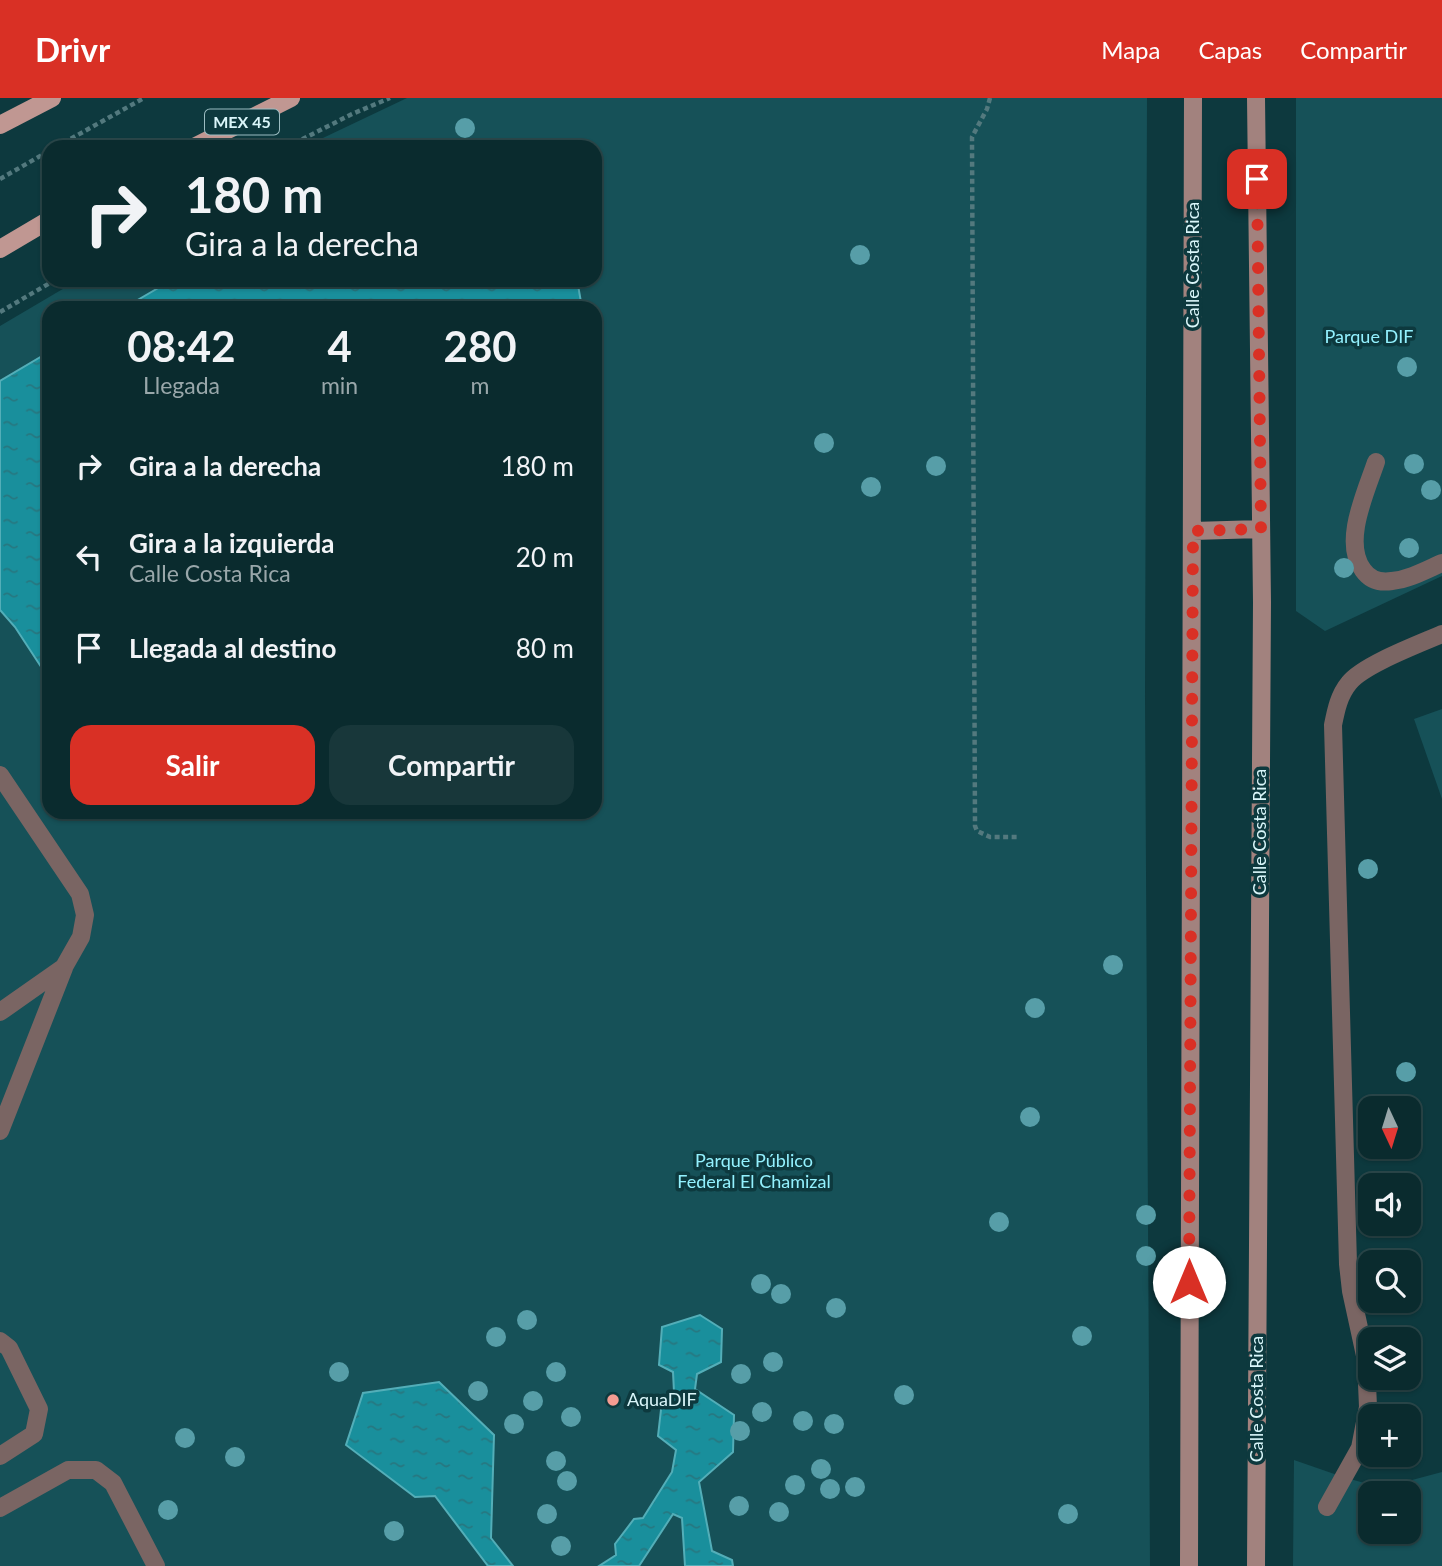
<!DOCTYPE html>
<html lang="es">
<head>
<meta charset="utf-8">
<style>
  body { margin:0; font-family:Lato,sans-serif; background:#18373a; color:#f1f3f6; height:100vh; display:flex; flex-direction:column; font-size:26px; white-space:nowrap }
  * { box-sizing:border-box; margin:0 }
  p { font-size:23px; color:#99a7aa }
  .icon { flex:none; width:38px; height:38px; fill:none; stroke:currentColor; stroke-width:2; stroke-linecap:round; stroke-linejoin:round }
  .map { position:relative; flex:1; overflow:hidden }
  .sheet { position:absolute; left:42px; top:203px; width:560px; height:518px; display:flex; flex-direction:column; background:#0a2b2e; border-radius:21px; box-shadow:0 2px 5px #0004,0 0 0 2px #2a474a }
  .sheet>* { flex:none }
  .guide { position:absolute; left:42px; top:42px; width:560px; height:147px; border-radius:21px; box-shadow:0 2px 5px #0004,0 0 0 2px #2a474a; background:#0a2b2e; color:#f1f3f6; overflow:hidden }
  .needle { width:46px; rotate:176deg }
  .buttons { position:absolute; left:1358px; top:998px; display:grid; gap:14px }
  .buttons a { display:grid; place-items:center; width:63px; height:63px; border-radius:14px; background:#0a2b2e; box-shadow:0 2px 5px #0004,0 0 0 2px #2a474a; font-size:35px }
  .pin { position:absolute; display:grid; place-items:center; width:60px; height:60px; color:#fff; margin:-30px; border-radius:14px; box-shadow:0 4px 10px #0006 }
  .me { position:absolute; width:77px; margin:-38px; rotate:0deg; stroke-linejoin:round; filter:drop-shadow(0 0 5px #0008) }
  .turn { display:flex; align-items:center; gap:24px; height:147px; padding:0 28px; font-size:32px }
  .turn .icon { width:91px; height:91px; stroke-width:2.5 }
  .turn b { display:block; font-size:49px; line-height:60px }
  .eta { display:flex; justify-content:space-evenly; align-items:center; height:119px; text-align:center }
  .eta b { font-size:42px; font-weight:700; line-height:49px }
  .action { display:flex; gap:14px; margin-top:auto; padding:14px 28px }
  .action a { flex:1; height:80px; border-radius:21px; background:#d93025; color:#fff; font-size:28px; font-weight:700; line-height:80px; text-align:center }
  .action a+a { background:#18373a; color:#f1f3f6 }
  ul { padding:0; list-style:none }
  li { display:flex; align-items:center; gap:21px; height:91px; padding:0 28px }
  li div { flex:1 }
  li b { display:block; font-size:26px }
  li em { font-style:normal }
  header { display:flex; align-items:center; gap:42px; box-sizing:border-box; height:98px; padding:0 35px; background:#d93025; color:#fff }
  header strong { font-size:33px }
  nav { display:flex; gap:38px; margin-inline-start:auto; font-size:24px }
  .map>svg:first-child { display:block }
  .park { fill:#165158; fill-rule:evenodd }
  .water { fill:url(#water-ripples); stroke:#53aeb8; stroke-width:2 }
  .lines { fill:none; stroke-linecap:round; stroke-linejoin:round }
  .path { stroke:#53797e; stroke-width:4.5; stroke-dasharray:5 3.5; stroke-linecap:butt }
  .service { stroke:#7a6563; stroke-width:18 }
  .secondary { stroke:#a2827e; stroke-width:18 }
  .primary { stroke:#c09792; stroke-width:18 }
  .tree { fill:#579ea8 }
  .route { stroke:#d93025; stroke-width:12; stroke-dasharray:0 21.6 }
  .poi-dot { fill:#f59c92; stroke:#0d393e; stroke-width:2.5 }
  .labels { text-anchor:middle; stroke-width:7; stroke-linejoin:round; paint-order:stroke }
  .shield { fill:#0d393e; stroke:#9cbdc2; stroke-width:2 }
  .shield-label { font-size:16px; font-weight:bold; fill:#daf6fa }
  .street-label { font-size:18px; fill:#daf6fa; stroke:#0d393e }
  .park-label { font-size:18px; fill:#93f1fe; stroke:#0d393e }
  .poi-label { font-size:18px; fill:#daf6fa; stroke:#0d393e; text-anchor:start }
</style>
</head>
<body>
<header>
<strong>Drivr</strong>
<nav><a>Mapa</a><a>Capas</a><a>Compartir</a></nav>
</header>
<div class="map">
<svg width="1442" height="1468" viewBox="0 0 1442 1468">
  <defs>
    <pattern id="water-ripples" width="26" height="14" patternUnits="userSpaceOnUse" patternTransform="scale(1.75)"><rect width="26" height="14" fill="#198f9c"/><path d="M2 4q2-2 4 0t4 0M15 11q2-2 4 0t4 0" fill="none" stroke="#277780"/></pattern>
  </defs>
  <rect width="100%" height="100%" fill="#0d393e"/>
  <path class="park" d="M407 0H1147L1145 599 1150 1468H0V228L78 182H595V49H304ZM49 210H595V714H49Z
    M1296 0H1442V478L1325 533 1296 513Z
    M1442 611V701L1414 621Z
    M1294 1362 1343 1379 1382 1390 1442 1374V1468H1293ZM1370 1395H1409V1433H1370Z"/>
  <path class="water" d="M172 182H574L578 187 582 210H124Z
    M49 254V581L15 529 0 512V283Z
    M700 1217 722 1231 721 1264 697 1276 695 1291 734 1317 733 1354 699 1384 712 1453 732 1462 733 1468H685L682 1420 673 1416 639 1468H599L616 1457 615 1446 634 1421 643 1420 672 1374 676 1352 658 1338 662 1303 674 1294 673 1274 659 1267 662 1229Z
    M439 1284 494 1337 491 1440 513 1468H488L435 1398 415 1399 346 1347 363 1295Z"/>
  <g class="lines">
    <path class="path" d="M990 0 987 11 972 39 975 728 977 733 990 739H1017
      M56 49 144 0
      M287 49 352 16 390 0
      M0 81 49 53
      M0 214 55 182"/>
    <path class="service" d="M1376 364C1366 394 1342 444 1363 472 1370 482 1380 485 1392 483 1410 481 1426 472 1442 465
      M0 677 80 796 85 817 81 839 64 869 0 914
      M0 1033 64 870
      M0 1243 9 1250 39 1311 34 1336 0 1358
      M1327 1409 1360 1350 1368 1309 1366 1262 1351 1193 1348 1166 1333 627C1336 612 1339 597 1349 585 1363 567 1419 546 1442 536
      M0 1410 68 1372H96L113 1385 156 1468"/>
    <path class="secondary" d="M1256 0 1262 504 1256 1468
      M1193 433 1261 431
      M1189 1468C1189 979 1193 489 1193 0"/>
    <path class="primary" d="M0 27 52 0
      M194 49 291 0
      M0 151 49 122"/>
  </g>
  <g class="tree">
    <circle cx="465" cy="30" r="10"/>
    <circle cx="860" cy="157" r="10"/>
    <circle cx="1407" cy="269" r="10"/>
    <circle cx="824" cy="345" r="10"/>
    <circle cx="1414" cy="366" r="10"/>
    <circle cx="936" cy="368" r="10"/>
    <circle cx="871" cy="389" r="10"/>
    <circle cx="1431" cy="392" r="10"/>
    <circle cx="1409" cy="450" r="10"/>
    <circle cx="1344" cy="470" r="10"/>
    <circle cx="1368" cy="771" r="10"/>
    <circle cx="1113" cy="867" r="10"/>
    <circle cx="1035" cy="910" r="10"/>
    <circle cx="1406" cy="974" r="10"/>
    <circle cx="1030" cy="1019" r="10"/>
    <circle cx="1146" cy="1117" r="10"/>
    <circle cx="999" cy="1124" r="10"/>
    <circle cx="1146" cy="1158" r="10"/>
    <circle cx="761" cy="1186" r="10"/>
    <circle cx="781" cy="1196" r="10"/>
    <circle cx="836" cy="1210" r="10"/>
    <circle cx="527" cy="1222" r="10"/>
    <circle cx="1082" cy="1238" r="10"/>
    <circle cx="496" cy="1239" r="10"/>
    <circle cx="773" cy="1264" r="10"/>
    <circle cx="339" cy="1274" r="10"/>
    <circle cx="556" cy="1274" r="10"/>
    <circle cx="741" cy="1276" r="10"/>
    <circle cx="478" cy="1293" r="10"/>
    <circle cx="904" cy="1297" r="10"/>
    <circle cx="533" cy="1303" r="10"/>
    <circle cx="762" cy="1314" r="10"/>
    <circle cx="571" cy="1319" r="10"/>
    <circle cx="803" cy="1323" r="10"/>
    <circle cx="514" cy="1326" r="10"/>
    <circle cx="834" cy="1326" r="10"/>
    <circle cx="740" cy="1333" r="10"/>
    <circle cx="185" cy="1340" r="10"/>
    <circle cx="235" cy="1359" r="10"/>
    <circle cx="556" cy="1363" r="10"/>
    <circle cx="821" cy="1371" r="10"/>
    <circle cx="567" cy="1383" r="10"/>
    <circle cx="795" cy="1387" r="10"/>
    <circle cx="855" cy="1389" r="10"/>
    <circle cx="830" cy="1391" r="10"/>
    <circle cx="739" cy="1408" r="10"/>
    <circle cx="168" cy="1412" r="10"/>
    <circle cx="779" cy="1414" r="10"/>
    <circle cx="547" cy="1416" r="10"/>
    <circle cx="1068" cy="1416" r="10"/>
    <circle cx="394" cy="1433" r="10"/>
    <circle cx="561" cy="1448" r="10"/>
  </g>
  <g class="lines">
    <path class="route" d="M1189 1184 1193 433 1261 431 1257 81"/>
  </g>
  <circle class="poi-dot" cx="613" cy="1302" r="7"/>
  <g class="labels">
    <rect class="shield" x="205" y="11.5" width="74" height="25" rx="5"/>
    <g class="shield-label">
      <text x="242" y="30">MEX 45</text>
    </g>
    <g class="street-label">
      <text transform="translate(1193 167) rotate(-90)" y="6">Calle Costa Rica</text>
      <text transform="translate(1260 734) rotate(-90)" y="6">Calle Costa Rica</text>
      <text transform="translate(1257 1301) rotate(-90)" y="6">Calle Costa Rica</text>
    </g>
    <g class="park-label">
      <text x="1369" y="245">Parque DIF</text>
      <text x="754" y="1069">Parque Público<tspan x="754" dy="21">Federal El Chamizal</tspan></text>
    </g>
    <g class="poi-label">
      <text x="627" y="1308">AquaDIF</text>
    </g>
  </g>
</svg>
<div class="buttons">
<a><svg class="needle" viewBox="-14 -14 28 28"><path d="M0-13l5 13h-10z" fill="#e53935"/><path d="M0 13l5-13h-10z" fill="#99a7aa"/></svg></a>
<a><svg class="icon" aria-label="sound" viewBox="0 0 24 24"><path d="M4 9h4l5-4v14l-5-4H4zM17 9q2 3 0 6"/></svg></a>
<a><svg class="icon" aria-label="search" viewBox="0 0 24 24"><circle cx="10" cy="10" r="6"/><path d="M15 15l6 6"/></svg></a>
<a><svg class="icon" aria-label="layers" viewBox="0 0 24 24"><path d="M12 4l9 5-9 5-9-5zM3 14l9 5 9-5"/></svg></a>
<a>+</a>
<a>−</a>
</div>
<div class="pin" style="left:1257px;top:81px;background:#d93025"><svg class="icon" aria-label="arrive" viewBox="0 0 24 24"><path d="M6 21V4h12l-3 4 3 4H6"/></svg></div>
<svg class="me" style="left:1189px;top:1184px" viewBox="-20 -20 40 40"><circle r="19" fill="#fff"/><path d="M0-13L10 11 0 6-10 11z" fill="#d93025"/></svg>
<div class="guide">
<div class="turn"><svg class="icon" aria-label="right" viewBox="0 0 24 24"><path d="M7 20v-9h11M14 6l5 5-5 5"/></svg><div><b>180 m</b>Gira a la derecha</div></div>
</div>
<section class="sheet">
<div class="eta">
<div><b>08:42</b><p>Llegada</p></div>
<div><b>4</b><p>min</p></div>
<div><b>280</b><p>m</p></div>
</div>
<ul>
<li><svg class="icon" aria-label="right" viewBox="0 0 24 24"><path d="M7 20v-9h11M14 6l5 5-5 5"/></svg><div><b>Gira a la derecha</b></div><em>180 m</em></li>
<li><svg class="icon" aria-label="left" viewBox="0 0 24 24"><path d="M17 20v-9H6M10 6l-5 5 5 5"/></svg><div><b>Gira a la izquierda</b><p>Calle Costa Rica</p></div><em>20 m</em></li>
<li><svg class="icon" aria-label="arrive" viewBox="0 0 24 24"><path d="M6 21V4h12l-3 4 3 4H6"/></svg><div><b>Llegada al destino</b></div><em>80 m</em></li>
</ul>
<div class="action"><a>Salir</a><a>Compartir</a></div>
</section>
</div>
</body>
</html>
